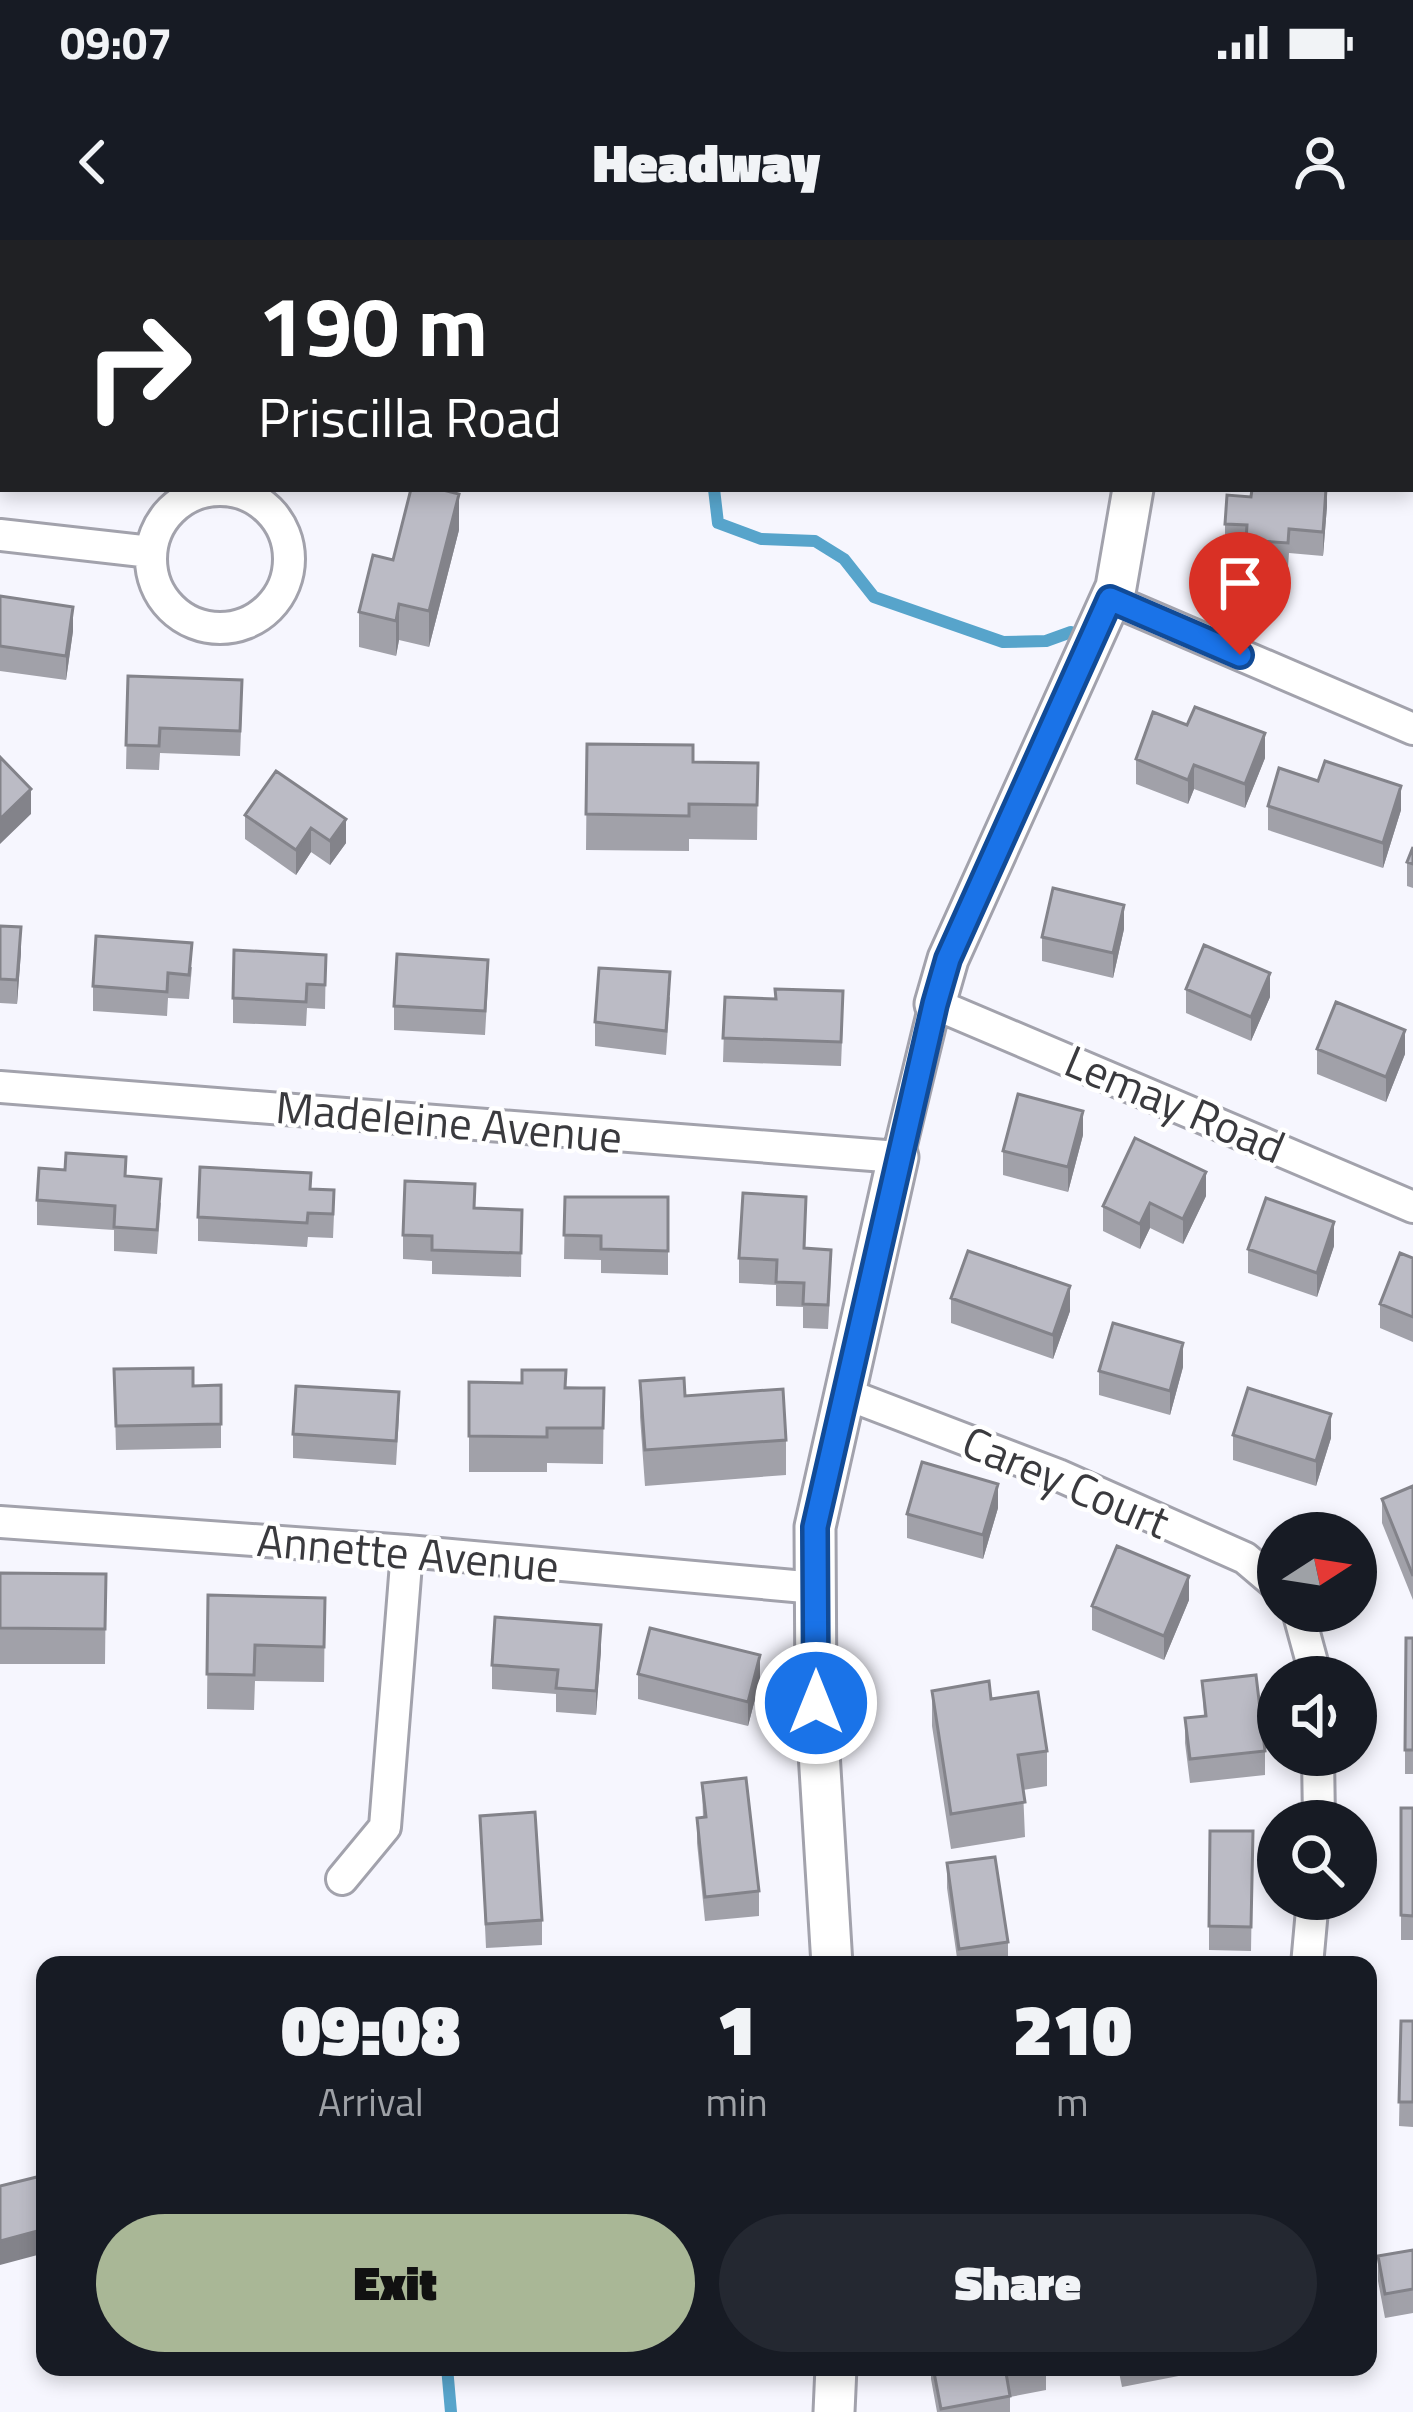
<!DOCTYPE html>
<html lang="en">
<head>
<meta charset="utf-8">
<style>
  body { margin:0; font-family:"Titillium Web",sans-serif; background:#242831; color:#f1f3f6; height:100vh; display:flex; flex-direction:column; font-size:45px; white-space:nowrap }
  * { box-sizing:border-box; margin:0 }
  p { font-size:39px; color:#9ea1a6 }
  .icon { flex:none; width:66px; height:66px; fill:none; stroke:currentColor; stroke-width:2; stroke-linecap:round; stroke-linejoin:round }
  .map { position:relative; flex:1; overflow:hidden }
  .sheet { position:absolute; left:36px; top:1716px; width:1341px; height:420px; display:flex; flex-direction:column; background:#171b24; border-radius:24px; box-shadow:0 6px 18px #0003 }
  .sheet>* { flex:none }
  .guide { position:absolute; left:0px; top:0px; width:1413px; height:252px; box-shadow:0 6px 18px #0003; background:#202124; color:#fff; overflow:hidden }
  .needle { width:78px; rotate:78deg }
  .fabs { position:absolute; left:1257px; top:1272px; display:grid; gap:24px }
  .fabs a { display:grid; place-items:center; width:120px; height:120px; border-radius:50%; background:#171b24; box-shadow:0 6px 18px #0003; font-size:60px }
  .pin { position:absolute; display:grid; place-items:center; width:102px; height:102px; color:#fff; margin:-123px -51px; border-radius:50% 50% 50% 0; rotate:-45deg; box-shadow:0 0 12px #0007 }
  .pin .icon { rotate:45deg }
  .me { position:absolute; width:132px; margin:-66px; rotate:0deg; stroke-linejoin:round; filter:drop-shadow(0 0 9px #0008) }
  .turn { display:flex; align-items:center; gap:42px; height:252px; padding:0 60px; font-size:54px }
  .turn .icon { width:156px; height:156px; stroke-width:2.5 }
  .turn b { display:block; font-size:84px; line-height:102px }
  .eta { display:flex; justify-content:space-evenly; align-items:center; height:204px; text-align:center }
  .eta b { font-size:72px; font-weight:800; line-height:84px }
  .primary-button { display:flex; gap:24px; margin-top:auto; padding:24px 60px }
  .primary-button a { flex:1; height:138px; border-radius:72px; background:#a9b796; color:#111; font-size:48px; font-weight:800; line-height:138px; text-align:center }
  .primary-button a+a { background:#242831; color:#f1f3f6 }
  .status { display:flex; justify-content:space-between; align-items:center; height:84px; padding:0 60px; background:#171b24; direction:ltr }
  .status svg { height:33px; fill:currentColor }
  header { display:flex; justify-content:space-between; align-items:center; height:156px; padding:0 60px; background:#171b24; font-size:54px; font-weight:800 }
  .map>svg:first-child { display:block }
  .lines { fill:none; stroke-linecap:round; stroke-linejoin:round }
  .stream { stroke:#57a4cb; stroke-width:12 }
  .minor-casing { stroke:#a2a2ac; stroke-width:36 }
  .tertiary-casing { stroke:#a2a2ac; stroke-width:45 }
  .minor { stroke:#fff; stroke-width:30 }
  .tertiary { stroke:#fff; stroke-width:39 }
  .wall { fill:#a1a1a9 }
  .shaded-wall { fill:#83838a }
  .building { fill:#bbbbc5; stroke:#83838a; stroke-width:3 }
  .route-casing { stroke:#114b97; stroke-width:30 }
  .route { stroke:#1a73e8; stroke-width:21 }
  .labels { text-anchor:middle; stroke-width:9; stroke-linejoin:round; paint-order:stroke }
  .street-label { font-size:45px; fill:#3a3a3e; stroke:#fff }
</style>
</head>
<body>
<div class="status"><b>09:07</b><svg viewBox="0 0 49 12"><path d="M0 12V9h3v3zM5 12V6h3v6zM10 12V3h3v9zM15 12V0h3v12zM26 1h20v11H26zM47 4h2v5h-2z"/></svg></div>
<header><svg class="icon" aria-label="back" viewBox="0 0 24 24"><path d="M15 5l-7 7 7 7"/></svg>Headway<svg class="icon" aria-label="person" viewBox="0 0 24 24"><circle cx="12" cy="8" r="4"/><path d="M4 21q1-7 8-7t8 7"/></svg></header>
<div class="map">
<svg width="1413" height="2172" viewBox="0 0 1413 2172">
  <rect width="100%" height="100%" fill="#f6f6fe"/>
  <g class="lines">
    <path class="stream" d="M225 0 253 3
      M714 249 718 283 761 299 815 301 844 319 874 357 1003 402 1046 401 1071 392
      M447 2127 451 2172"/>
    <defs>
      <path id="minor" d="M1270 3 1287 0
        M151 319a69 69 0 1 1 138 0a69 69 0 1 1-138 0Z
        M0 295 151 312
        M1110 359 1413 489
        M0 847 898 917 935 764 1413 967
        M846 1154 1058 1235 1245 1318 1278 1346
        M0 1282 407 1311 816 1348
        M1298 1371 1316 1437
        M1318 1515 1319 1581
        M342 1639 385 1587 407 1311
        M1307 1725 1313 1659"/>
      <path id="tertiary" d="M1103 0 1104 3
        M935 764 948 719 1116 347 1133 249
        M832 1725 816 1463 815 1287 898 917
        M834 2172 836 2127"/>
    </defs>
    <use href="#minor" class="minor-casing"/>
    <use href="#tertiary" class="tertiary-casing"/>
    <use href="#minor" class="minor"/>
    <use href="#tertiary" class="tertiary"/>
  </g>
  <path class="wall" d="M3 118V195H0Z
    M1251 257 1327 266 1323 316 1289 313 1288 327 1246 324V310L1225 308V284Z
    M459 290 429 407 399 400 396 416 359 407V372L393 320Z
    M0 356 73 391 66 440 0 431Z
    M128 436 242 465 240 516 160 513 159 530 126 529Z
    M587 504 693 522 758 523 757 600 689 599V611L586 610Z
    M1265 518 1245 568 1194 549 1188 564 1136 544V519Z
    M276 531 346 603 330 625 311 612 296 635 245 599V575Z
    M1268 566 1401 570 1383 628 1268 590Z
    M1413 607V648L1407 646V622Z
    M0 686 21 712 17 764 0 763Z
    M1124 689 1113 738 1042 721V697Z
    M326 715 325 769 307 768 306 786 233 783V758Z
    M192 727 189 759 168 758 167 776 93 771V746Z
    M488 744 485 795 394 790V766Z
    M1186 749 1270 757 1251 801 1186 773Z
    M670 757 666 815 595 806V782Z
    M725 757 843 775 841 826 723 822Z
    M1317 809 1405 814 1386 862 1317 834Z
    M1083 895 1068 952 1003 935V911Z
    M126 936 161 963 157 1014 114 1011V990L37 985V960Z
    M311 949 334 974 333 998 308 997 307 1007 198 1001V977Z
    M1206 956 1183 1004 1150 988 1140 1009 1103 991V966Z
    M565 957H668V1035L601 1033V1020L564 1019Z
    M475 968 522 970 521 1037 432 1034V1021L403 1019V995Z
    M806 982 805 1008 831 1034 828 1089 803 1088V1067L776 1066V1045L739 1043V1018Z
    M1334 1006 1317 1057 1248 1033V1009Z
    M1413 1018V1102L1380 1088V1064Z
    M951 1058 1070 1071 1053 1119 951 1083Z
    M1183 1127 1170 1175 1099 1155V1131Z
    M114 1129 193 1146 221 1145V1208L116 1210Z
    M640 1141 685 1156 786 1200V1235L645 1246 640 1177Z
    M469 1142 604 1148 603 1224 547 1223V1232H469Z
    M399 1177 396 1225 293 1218V1194Z
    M1233 1195 1331 1198 1316 1246 1233 1220Z
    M1413 1246V1360L1382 1283V1259Z
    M998 1268 983 1319 907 1298V1274Z
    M0 1333 106 1334 105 1424H0Z
    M208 1355 325 1358 324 1442 255 1441 254 1470 207 1469Z
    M1189 1360 1164 1420 1092 1390V1366Z
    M1413 1398V1534H1405V1510Z
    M601 1410 596 1475 556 1472V1454L492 1449V1425Z
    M638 1434 760 1440 748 1486 638 1459Z
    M1202 1441 1265 1511V1535L1190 1543 1185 1503V1478L1204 1476Z
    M932 1451 991 1459 1047 1511V1546L1023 1550 1025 1597 951 1609 932 1486Z
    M702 1543 759 1651V1676L705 1681 697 1603V1578H703Z
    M1401 1568H1413V1700H1401Z
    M480 1576 542 1680V1705L486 1708Z
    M1253 1591 1251 1711 1209 1710V1686Z
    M947 1623 1008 1702V1725H958L947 1648Z
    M1401 1781H1413V1887L1399 1886Z
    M1413 2010V2073L1385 2078 1378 2041V2016Z
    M627 2127H670V2130L628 2135Z
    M931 2127H1046V2150L1010 2157V2172H937L931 2139Z
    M1118 2127H1194V2133L1122 2147Z
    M1243 2127H1268L1244 2131Z"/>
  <path class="shaded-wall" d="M1327 249V266L1323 316V292Z
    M459 254V290L429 407V371Z
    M399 364V400L396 416V381Z
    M73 367V391L66 440V416Z
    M1265 493V518L1245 568V544Z
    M1194 525V549L1188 564V540Z
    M1401 546V570L1383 628V603Z
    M31 549V574L0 604V579Z
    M346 579V603L330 625V601Z
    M311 588V612L296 635V610Z
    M1124 665V689L1113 738V713Z
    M21 687V712L17 764V740Z
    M1270 733V757L1251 801V777Z
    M1405 790V814L1386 862V837Z
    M1083 871V895L1068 952V927Z
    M1206 932V956L1183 1004V979Z
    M1150 963V988L1140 1009V984Z
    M1334 982V1006L1317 1057V1033Z
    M1070 1046V1071L1053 1119V1095Z
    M1183 1103V1127L1170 1175V1151Z
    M1331 1174V1198L1316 1246V1221Z
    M998 1244V1268L983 1319V1295Z
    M1189 1336V1360L1164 1420V1396Z
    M601 1385V1410L596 1475V1451Z
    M760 1415V1440L748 1486V1462Z
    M45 1989V2013L0 2025V2001Z"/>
  <path class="building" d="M932 0H998V3H932Z
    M2 118H3V171H0Z
    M411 249H439L459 254 429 371 399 364 396 381 359 372 373 315 393 320Z
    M1252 249H1326L1323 292 1289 289 1288 303 1246 300 1247 285 1225 284 1227 255 1251 257Z
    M0 356 73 367 66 416 0 406Z
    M128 436 242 440 240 491 160 488 159 506 126 505Z
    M1195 467 1265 493 1245 544 1194 525 1188 540 1136 519 1153 472 1187 485Z
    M587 504 693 505V522L758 523 757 565 689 564V576L586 574Z
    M0 517 31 549 0 579Z
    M1325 521 1401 546 1383 603 1268 566 1279 528 1318 541Z
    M276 531 346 579 330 601 311 588 296 610 245 575Z
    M1413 607V624L1407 622Z
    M1053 648 1124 665 1113 713 1042 697Z
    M0 686 21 687 17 740 0 739Z
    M96 696 192 703 189 735 168 733 167 752 93 746Z
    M1204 705 1270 733 1251 777 1186 749Z
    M234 710 326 715 325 745 307 744 306 762 233 758Z
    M397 714 488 720 485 771 394 766Z
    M599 728 670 732 666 791 595 782Z
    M775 749 843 751 841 802 723 798 725 757 776 759Z
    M1336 762 1405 790 1386 837 1317 809Z
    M1018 854 1083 871 1068 927 1003 911Z
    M1135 898 1206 932 1183 979 1150 963 1140 984 1103 966Z
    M66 913 126 917 125 936 161 939 157 990 114 987 115 966 37 960 39 928 65 930Z
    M200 927 311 933 310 949 334 950 333 974 308 973 307 983 198 977Z
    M405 941 475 944 474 968 522 970 521 1013 432 1010V996L403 995Z
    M743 953 806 957 804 1008 831 1010 828 1065 803 1064 804 1043 776 1042 777 1020 739 1018Z
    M565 957H668V1011L601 1009V996L564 995Z
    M1266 958 1334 982 1317 1033 1248 1009Z
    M968 1011 1070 1046 1053 1095 951 1058Z
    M1400 1013 1413 1018V1077L1380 1064Z
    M1113 1083 1183 1103 1170 1151 1099 1131Z
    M193 1128V1146L221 1145V1184L116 1186 114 1129Z
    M522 1130H566L565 1148H604L603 1188H547V1197L469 1196V1142L522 1143Z
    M684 1138 685 1156 783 1149 786 1200 645 1210 640 1141Z
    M296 1146 399 1152 396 1201 293 1194Z
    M1248 1148 1331 1174 1316 1221 1233 1195Z
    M922 1222 998 1244 983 1295 907 1274Z
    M1413 1246V1336L1382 1259Z
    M1117 1306 1189 1336 1164 1396 1092 1366Z
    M0 1333 106 1334 105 1389 0 1388Z
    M208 1355 325 1358 324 1407 255 1405 254 1435 207 1434Z
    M495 1377 601 1385 596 1451 556 1448 558 1430 492 1425Z
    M650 1388 760 1415 748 1462 638 1434Z
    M1406 1398H1413V1510H1405Z
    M1256 1435 1265 1511 1190 1519 1185 1478 1206 1476 1202 1441Z
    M989 1441 991 1459 1038 1452 1047 1511 1018 1515 1025 1562 951 1574 932 1451Z
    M746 1538 759 1651 705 1657 697 1578 706 1577 702 1543Z
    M1401 1568H1413V1676L1401 1675Z
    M535 1572 542 1680 486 1684 480 1576Z
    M1210 1591H1253L1251 1687 1209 1686Z
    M995 1617 1008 1702 959 1709 947 1623Z
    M1401 1781H1413V1862H1399Z
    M45 1935V1989L0 2001V1946Z
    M1413 2010V2049L1385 2054 1378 2016Z
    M933 2127H1038L1006 2133 1010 2156 941 2169Z"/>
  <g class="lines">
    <defs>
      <path id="route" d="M816 1463 815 1287 935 764 948 719 1110 359 1240 415"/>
    </defs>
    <use href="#route" class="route-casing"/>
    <use href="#route" class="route"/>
  </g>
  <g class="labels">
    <g class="street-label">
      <text transform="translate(1175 864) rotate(23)" y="16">Lemay Road</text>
      <text transform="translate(449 882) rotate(5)" y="16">Madeleine Avenue</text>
      <text transform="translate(1066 1242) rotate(23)" y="16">Carey Court</text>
      <text transform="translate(408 1313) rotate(5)" y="16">Annette Avenue</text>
    </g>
  </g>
</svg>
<div class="fabs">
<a><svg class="needle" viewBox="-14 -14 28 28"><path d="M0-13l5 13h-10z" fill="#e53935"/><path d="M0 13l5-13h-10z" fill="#9ea1a6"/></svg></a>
<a><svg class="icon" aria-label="sound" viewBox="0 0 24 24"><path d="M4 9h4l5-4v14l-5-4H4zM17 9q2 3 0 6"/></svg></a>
<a><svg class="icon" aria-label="search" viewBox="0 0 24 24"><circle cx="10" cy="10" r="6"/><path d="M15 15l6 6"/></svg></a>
</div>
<div class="pin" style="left:1240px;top:415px;background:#d93025"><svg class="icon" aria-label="arrive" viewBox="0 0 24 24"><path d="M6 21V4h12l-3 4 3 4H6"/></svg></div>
<svg class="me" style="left:816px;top:1463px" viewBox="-20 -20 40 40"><circle r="17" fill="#1a73e8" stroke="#fff" stroke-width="3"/><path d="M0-11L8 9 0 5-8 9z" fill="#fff"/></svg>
<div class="guide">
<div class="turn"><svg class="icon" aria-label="right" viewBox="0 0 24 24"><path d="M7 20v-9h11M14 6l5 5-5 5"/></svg><div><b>190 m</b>Priscilla Road</div></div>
</div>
<section class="sheet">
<div class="eta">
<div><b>09:08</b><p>Arrival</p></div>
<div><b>1</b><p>min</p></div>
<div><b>210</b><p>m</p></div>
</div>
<div class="primary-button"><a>Exit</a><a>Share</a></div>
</section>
</div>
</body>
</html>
